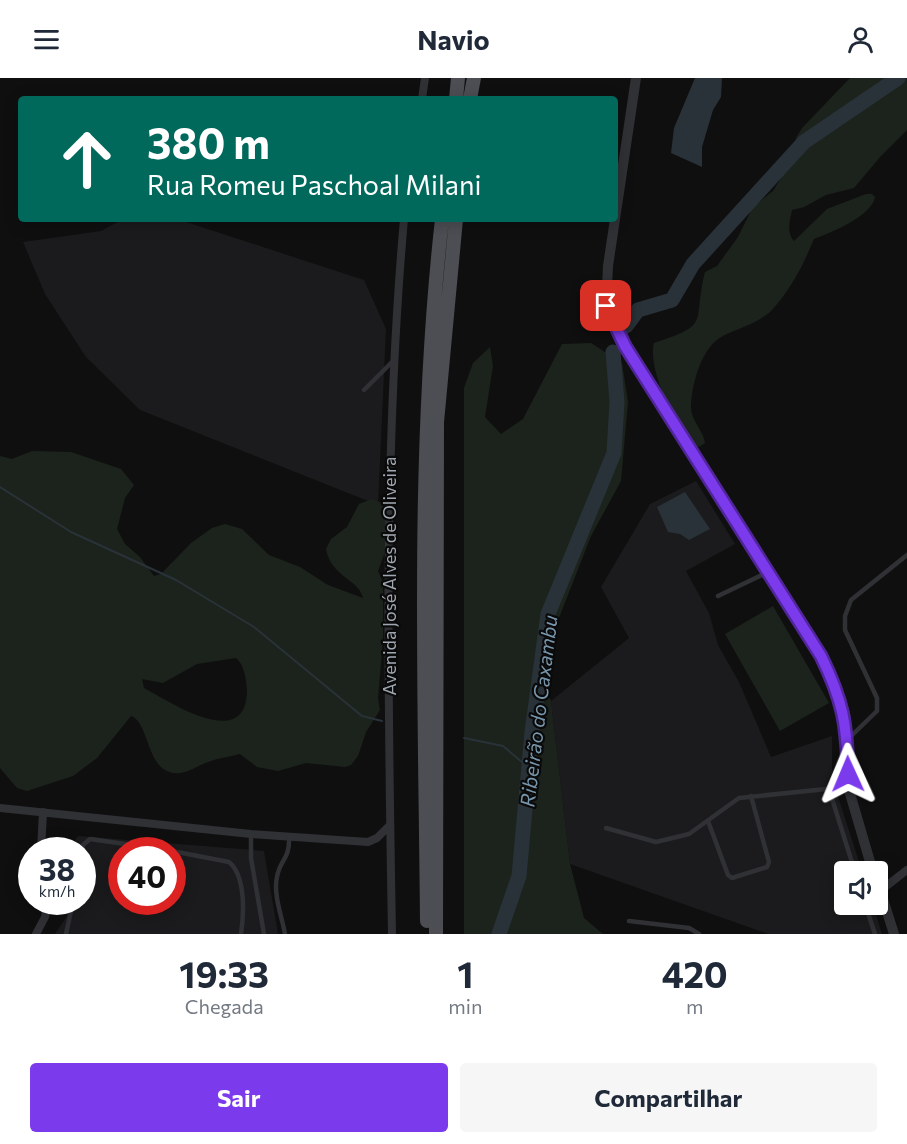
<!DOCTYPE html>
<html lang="pt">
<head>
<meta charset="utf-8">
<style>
  body { margin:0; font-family:Commissioner,sans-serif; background:#f6f6f7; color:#1f2937; height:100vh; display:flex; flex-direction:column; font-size:22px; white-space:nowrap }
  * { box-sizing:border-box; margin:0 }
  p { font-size:20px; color:#747a83 }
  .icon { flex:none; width:33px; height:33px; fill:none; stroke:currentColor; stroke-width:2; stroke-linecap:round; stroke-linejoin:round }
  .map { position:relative; height:856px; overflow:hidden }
  .panel { display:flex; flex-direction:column; background:#fff; flex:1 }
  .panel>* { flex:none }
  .guide { position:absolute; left:18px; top:18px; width:600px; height:126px; border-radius:6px; box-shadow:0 3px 15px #0003; background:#00695c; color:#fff; overflow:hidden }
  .tools { position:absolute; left:834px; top:783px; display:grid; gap:12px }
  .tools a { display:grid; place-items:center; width:54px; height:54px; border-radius:6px; background:#fff; box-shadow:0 3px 15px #0003; font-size:30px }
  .speed { position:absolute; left:18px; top:759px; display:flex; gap:12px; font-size:30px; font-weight:700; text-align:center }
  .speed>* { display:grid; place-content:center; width:78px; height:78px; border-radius:50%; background:#fff; box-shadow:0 3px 15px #0003; line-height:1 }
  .speed small { font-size:15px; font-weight:400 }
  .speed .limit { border:9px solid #d22; background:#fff; color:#111 }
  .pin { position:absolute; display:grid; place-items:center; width:51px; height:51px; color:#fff; margin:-26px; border-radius:12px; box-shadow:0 3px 9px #0006 }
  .me { position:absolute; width:66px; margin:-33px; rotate:359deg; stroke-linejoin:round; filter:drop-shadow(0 0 4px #0008) }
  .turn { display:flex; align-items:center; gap:21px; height:126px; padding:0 30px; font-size:27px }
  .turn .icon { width:78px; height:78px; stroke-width:2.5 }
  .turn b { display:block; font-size:42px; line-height:51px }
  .eta { display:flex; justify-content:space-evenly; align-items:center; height:102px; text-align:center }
  .eta b { font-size:36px; font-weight:700; line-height:42px }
  .button { display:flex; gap:12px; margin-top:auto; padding:12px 30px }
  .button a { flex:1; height:69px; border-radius:6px; background:#7c3aed; color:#fff; font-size:24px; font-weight:700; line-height:69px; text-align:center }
  .button a+a { background:#f6f6f7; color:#1f2937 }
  header { display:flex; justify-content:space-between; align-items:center; height:78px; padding:0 30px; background:#fff; font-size:27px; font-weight:700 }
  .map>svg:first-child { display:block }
  .built { fill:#1b1b1d; fill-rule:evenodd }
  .green { fill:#1c231c; fill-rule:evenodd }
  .water { fill:#293238 }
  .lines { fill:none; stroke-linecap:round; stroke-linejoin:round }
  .stream { stroke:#293238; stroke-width:2 }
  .river { stroke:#293238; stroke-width:15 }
  .service { stroke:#303135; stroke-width:4.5 }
  .minor { stroke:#303135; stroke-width:8 }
  .tertiary { stroke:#303135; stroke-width:10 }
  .primary { stroke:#4c4e54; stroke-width:14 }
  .route-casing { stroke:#51269a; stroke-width:15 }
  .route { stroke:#7c3aed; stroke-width:10 }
  .labels { text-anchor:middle; stroke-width:4.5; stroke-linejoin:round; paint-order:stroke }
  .street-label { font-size:18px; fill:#a1a7b1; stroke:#0a0a0b }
  .water-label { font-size:20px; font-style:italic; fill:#7896ab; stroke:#0a0a0b }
</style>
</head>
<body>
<header><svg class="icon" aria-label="menu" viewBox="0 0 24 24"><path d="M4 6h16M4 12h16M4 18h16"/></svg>Navio<svg class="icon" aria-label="person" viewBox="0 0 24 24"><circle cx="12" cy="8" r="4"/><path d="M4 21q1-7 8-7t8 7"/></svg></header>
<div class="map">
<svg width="907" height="856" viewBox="0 0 907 856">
  <rect width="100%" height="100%" fill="#0f0f10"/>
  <path class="built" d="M123 141H177L364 202 386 251 378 427 140 332 86 279 45 216 23 164 101 153Z
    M696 403 735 466 686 493 709 535 718 567 739 604 771 679 832 658V700L862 793 844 794V826L873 827 882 856H768L570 786 551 623 629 560 601 509 650 426Z
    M78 758 264 773 278 856H55L67 838 64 824H82V772H69ZM122 772H172V824H122Z"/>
  <path class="green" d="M850 0H907V52L880 79 854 110 826 117 804 129 792 132C790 142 786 154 794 163L827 131 866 116H872L875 119C872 138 832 154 814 161 803 187 792 210 772 232 759 245 739 250 723 258 702 268 692 305 691 327 690 342 703 351 705 365L699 369C676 357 647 289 654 265 713 246 692 245 705 194L717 188 738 159 753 129 773 113 794 79 796 60 802 50Z
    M591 265 622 285 628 324 621 403 591 458 557 545 543 607 551 623 570 786 584 840 603 856H464V310L473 285 490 269 493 288 485 339 501 356 523 341 562 266Z
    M32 373 71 374 121 391 134 407 125 420 117 451 125 466 140 479 154 498 161 496 191 465 212 450 225 446 242 451 269 477 300 489 328 507 363 520C360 502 331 499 326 471L331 461 347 449 359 426 372 421 382 425 386 433 385 474 378 493 383 504V561L378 620 380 632 366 654 358 678 351 687 345 689 306 685 278 693 257 689 240 676C229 679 218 680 208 684 194 689 181 701 165 692 147 682 147 643 131 638L97 680 73 698 27 713 17 710 0 690V378L12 381ZM236 580C244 586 247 603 247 614 245 674 170 624 144 610L142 601 163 605 197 586Z
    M773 528 829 625 780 653 725 556Z"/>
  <path class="water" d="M695 0H722L721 19 713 32 702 69V89L671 75 674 50Z
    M685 414 710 451 689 462 680 456 668 454 657 429Z"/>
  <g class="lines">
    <path class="stream" d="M0 409 71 454 176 502 254 549 362 638 382 643
      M464 660 503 668 529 690"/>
    <path class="river" d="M626 248 638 232 672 222 693 186 804 64 898 0
      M499 856 519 798 532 654 548 536 614 375 617 324 613 274"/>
    <path class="service" d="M364 312 393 283
      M718 518 768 494
      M847 662 877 633V620L845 552V538L851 522 907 477
      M829 711 855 794
      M708 743 728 797 732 800 767 789 769 784 751 718
      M606 750 656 764 689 756 739 720 836 710 849 712
      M251 756V780L264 856
      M82 772 83 767 90 761 167 772
      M172 773 229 784C246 798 244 836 241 856
      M865 826 875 856
      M629 843 689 850 699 856
      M66 856 73 824
      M285 856C282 839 273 816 277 799 280 781 290 782 289 759"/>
    <path class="minor" d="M422 21 425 0
      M0 730 251 756 368 764 377 760 390 747
      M41 772 43 734
      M880 813 907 792
      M36 856 45 839 48 824
      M392 856C388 618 383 378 404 141"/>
    <path class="tertiary" d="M636 0 608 188 606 228 625 268 821 578 841 621 846 640 849 712 873 794
      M878 805 894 856"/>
    <path class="primary" d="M456 21 458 0
      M470 21 474 0
      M427 843C425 609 416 374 442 141
      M436 856 437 344 456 141"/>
  </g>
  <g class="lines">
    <defs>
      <path id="route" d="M606 228 625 268 821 578C843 623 847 646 848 696"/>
    </defs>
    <use href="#route" class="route-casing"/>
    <use href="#route" class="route"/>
  </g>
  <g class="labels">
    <g class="street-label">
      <text transform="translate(390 498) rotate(-90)" y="6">Avenida José Alves de Oliveira</text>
    </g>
    <g class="water-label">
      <text transform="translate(539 633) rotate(-83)" y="7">Ribeirão do Caxambu</text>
    </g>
  </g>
</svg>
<div class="tools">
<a><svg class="icon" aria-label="sound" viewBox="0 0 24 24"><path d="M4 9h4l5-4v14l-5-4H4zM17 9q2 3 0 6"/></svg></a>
</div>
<div class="speed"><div>38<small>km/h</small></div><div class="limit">40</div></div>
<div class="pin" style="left:606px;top:228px;background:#d93025"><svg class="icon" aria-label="arrive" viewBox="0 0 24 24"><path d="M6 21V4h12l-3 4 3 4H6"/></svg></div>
<svg class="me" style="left:848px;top:696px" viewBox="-20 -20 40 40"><path d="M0-17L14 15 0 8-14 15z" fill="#7c3aed" stroke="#fff" stroke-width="4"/></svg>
<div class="guide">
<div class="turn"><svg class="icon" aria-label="ahead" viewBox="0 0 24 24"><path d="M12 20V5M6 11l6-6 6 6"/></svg><div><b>380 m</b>Rua Romeu Paschoal Milani</div></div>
</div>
</div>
<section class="panel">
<div class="eta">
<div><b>19:33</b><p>Chegada</p></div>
<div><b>1</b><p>min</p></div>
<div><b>420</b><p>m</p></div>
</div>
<div class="button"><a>Sair</a><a>Compartilhar</a></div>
</section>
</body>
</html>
